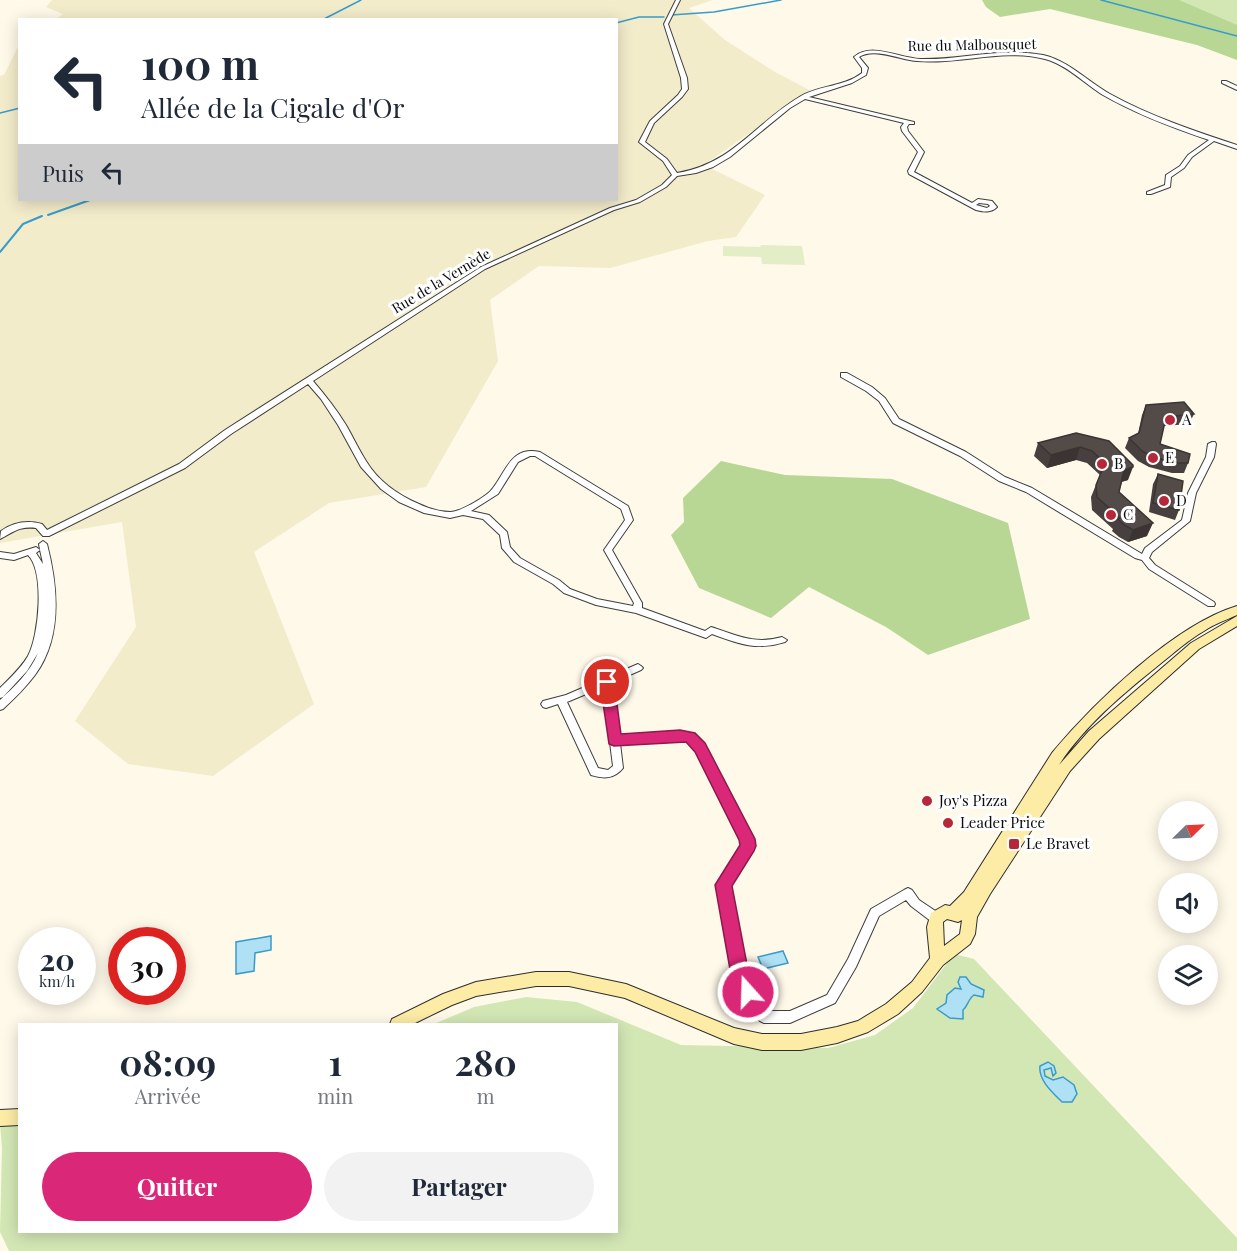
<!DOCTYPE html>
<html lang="fr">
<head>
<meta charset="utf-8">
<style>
  body { margin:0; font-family:"Playfair Display",serif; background:#f2f2f3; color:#1f2937; height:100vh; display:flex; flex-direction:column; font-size:22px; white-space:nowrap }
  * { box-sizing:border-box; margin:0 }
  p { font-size:20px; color:#747a83 }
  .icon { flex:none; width:33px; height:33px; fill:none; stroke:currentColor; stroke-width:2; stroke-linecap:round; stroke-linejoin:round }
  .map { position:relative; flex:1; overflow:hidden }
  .details { position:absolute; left:18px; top:1023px; width:600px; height:210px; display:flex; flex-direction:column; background:#fff; border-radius:0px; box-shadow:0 3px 15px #0003 }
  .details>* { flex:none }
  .top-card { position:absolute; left:18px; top:18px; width:600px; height:183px; border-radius:0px; box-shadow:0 3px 15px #0003; background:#fff; color:#1f2937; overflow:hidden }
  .needle { width:39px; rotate:66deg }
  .tools { position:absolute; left:1158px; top:801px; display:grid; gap:12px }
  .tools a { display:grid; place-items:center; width:60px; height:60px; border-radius:50%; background:#fff; box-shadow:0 3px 15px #0003; font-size:30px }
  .speed { position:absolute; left:18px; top:927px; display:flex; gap:12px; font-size:30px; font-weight:700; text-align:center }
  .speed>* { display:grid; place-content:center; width:78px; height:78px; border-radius:50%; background:#fff; box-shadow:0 3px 15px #0003; line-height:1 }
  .speed small { font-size:15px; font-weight:400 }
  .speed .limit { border:9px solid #d22; background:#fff; color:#111 }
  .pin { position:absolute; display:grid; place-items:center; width:51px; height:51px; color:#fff; margin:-26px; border:3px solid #fff; border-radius:50%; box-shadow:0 2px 6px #0007 }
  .me { position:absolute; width:66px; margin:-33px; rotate:340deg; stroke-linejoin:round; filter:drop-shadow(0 0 4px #0008) }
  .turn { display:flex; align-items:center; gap:21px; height:126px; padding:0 24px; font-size:27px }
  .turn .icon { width:78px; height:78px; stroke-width:2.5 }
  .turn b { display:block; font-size:42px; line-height:51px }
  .then { display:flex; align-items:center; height:57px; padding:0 24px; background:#0003; gap:12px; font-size:22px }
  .eta { display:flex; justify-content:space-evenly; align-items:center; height:102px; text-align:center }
  .eta b { font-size:36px; font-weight:700; line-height:42px }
  .primary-button { display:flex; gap:12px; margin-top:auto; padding:12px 24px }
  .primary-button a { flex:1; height:69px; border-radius:36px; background:#db2777; color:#fff; font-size:24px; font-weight:700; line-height:69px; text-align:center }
  .primary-button a+a { background:#f2f2f3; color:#1f2937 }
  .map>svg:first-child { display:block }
  .farmland { fill:#f3eccb }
  .green { fill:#d3e7b5 }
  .forest { fill:#b8d794 }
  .pitch { fill:#e4eec6 }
  .water { fill:#b0e0f4; stroke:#399bc9; stroke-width:1.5 }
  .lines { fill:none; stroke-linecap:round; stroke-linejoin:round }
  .stream-far1 { stroke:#399bc9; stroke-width:1.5 }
  .stream { stroke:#399bc9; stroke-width:2 }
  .street-casing { stroke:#3e3e3e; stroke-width:2 }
  .secondary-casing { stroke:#2d2d2d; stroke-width:2 }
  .street { fill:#fff; fill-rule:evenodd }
  .secondary { fill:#fdeca6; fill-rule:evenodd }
  .wall { fill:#47403e }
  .shaded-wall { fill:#3a3432 }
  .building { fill:#534b48; stroke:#3a3432; stroke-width:1.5 }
  .route { fill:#db2777; stroke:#8e194d; stroke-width:1.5 }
  .poi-dot { fill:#b62739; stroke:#fff; stroke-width:2 }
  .labels { text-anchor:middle; stroke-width:6; stroke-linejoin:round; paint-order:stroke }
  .far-street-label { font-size:14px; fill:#0b0b0b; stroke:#fff }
  .poi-label { font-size:15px; fill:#0b0b0b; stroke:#fff; text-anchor:start }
</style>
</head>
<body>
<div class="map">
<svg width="1237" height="1251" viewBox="0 0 1237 1251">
  <rect width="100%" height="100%" fill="#fef9e9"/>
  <path class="farmland" d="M52 0H713L689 8 725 40 775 72 819 95 784 109 704 165 765 195 736 237 708 241 610 268 539 266 490 300 498 361 426 487 329 503 254 552 314 704 213 776 128 764 75 721 136 627 122 522 0 543V76L4 75 19 45 20 200H616V20H55L63 14 46 7Z"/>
  <path class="green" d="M1103 0H1237V35Z
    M954 954 974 959 1237 1238V1251H9L0 1232 2 1148 0 1124 19 1123 20 1232H616V1024H434L474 1007 526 997 577 1002 681 1045 828 1048 875 1035 913 1008Z"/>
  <path class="forest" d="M982 0H1179L1237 25V60L1197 45 1050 9 1000 17 986 7Z
    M721 461 785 475 892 479 1008 523 1030 619 928 655 886 627 809 587 771 618 699 588 671 535 684 522 683 498Z"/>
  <path class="pitch" d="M761 245 802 246 805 265 762 264 761 257 723 256V246L760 247Z"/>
  <path class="water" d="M271 936V950L255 953 254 971 236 974V942Z
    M783 951 788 963 763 969 758 957Z
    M960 977H966L971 984 984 990 983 997 974 995C968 999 968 1006 963 1010V1019L950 1018 937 1009 946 1003 947 995 955 988 961 989 958 982Z
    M1048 1062 1054 1066 1056 1073 1053 1076 1051 1068 1044 1070 1045 1076 1053 1080 1063 1077 1074 1085 1077 1094 1072 1102H1062C1053 1093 1038 1080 1040 1066Z"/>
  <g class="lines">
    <path class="stream-far1" d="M1101 0 1237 36
      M671 15 714 12 781 0
      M322 20 361 0
      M616 23 639 17H664
      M0 113 20 108"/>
    <path class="stream" d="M48 215 90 200
      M0 252 23 224 42 216"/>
    <defs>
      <path id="street" d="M676 0H680L668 24 687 78 688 89 682 97 654 123 645 142 667 159 677 173C733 164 756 122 801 96 820 85 844 87 862 73V68L854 57C871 42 899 58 920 59 961 60 1002 47 1043 55 1069 61 1087 81 1110 94 1150 116 1194 131 1237 145V149L1214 141 1192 157 1184 168 1171 177 1170 187 1151 194H1147V192L1165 185 1166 175 1180 166 1188 155 1209 140C1173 128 1136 114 1103 95 1084 83 1067 65 1045 59 1002 48 960 65 917 61 900 60 875 47 859 57L868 68 866 75 852 83 809 97 914 122V124H909L907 127 908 131 924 152 914 172 972 203 978 199 992 201 997 207C991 213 984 212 976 210L909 174 908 171 918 152 902 131 901 127 904 123 805 99 790 108 730 157 713 167 696 173 677 176 666 187 640 202 614 210 485 269 313 381C325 395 336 409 346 425 353 437 359 450 366 461 378 481 398 495 419 504 427 508 440 512 450 512 460 512 488 496 493 488 507 470 511 446 540 452L628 506 633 520 612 550 642 603V608L705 631 711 627C737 635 754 645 782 637L787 640 785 642C757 651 739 644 712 634L706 638 636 613 596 605 564 593 553 584 514 562 502 548 500 535 483 519 463 515 450 518 424 513 399 502 381 489 361 467 338 425 321 399 308 384 231 434 185 468 49 536H43L36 528C19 526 14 532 0 539L1 531C14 522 27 520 42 524L47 530 179 464 225 430 481 267 610 208 636 200 662 185 672 175 663 161 639 142 650 121 678 95 682 89 681 78 664 24ZM979 203 988 204 990 206 987 208 976 205ZM530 456H535L621 509 625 520 604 550 634 603 633 606 597 599 570 589 559 580 520 558 510 547 507 532 489 515 471 511 498 494 518 462Z
        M1222 81H1226L1237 86V90L1222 83Z
        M841 373H847L872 387 885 398 899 419 966 452 1005 477 1032 488 1142 554 1145 548 1182 520 1188 493 1206 457 1208 444 1212 442H1215L1216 444 1214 457 1196 493 1190 521 1152 552 1149 558 1155 565 1214 602 1215 604 1214 606H1208L1149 569 1142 560 1135 558 1026 492 999 481 960 456 893 423 879 401 866 391 841 377Z
        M43 541 47 544C58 587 63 637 35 675 26 687 15 698 3 709L0 710V700C15 686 30 672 38 653L27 671 3 697 0 698V688C10 678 21 668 28 656 39 636 45 572 28 555L14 560 0 558V552L14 554 36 547 40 550 36 553 43 564C42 558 40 551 39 544Z
        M638 664 641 666 643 668 641 670 612 683 619 736 680 731 693 734 703 745 752 839 753 846 752 849 729 886C734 928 737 978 767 1011H790L827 995 848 959 871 909 904 890 908 888 912 890 919 900 940 914 942 918 940 922 936 923 932 922 911 906 906 900 879 916 856 967 835 1003 790 1023H764L760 1021 750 1010 742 995 734 974 725 937 718 885 743 845 742 839 696 751 687 740 680 739 620 743 623 768C614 779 604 779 591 775L558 704 546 708 543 707 541 704 543 701 566 695ZM603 687 613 766 608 770 598 768 567 702Z"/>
      <path id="secondary" d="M1237 606V615C1226 620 1214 624 1204 631 1188 640 1174 653 1160 664 1124 693 1084 726 1059 765L1089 731 1191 643 1237 616V626L1199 649 1099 739 1070 771 990 894 977 917 975 934 970 944 943 965 922 992 898 1014 868 1032 837 1043 801 1050H762L734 1044 625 998 569 986H536L476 996 452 1005 413 1024H390L392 1019 443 994 476 982 536 972H569L626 984 734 1028 762 1034H801L837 1027 858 1021 886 1004 912 982 930 958 927 927 931 913 945 905 950 906 964 892 1052 753C1094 703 1174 625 1237 606ZM947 919 958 922 962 920 960 934 944 946 943 922Z
        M20 1109V1125L0 1126V1110Z"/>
    </defs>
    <use href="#street" class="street-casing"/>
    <use href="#secondary" class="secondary-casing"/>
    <use href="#street" class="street"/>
    <use href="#secondary" class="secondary"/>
  </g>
  <path class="wall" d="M1146 405 1194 414 1189 424 1164 426 1160 444 1188 463 1184 473H1172L1149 467 1138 461 1125 448 1129 438 1138 434 1142 415Z
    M1076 433 1128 480 1122 482 1119 492 1147 536 1128 542 1119 537 1112 531 1113 529 1092 510 1091 497 1100 475 1087 463 1076 460 1047 468 1034 456 1038 443Z
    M1158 474 1179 510 1175 520 1149 512 1153 484Z"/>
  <path class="shaded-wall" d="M1080 447 1076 460 1047 468 1051 455Z
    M1133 467 1128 480 1119 482 1124 470Z
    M1153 523 1147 536 1128 542 1133 530Z"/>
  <path class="building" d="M1184 402 1194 414 1166 417 1160 444 1190 454 1188 463H1176L1153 457 1142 451 1129 438 1139 433 1146 405Z
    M1076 433 1109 441 1133 465V467L1124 470 1119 492 1153 523 1133 530 1124 525 1118 519 1120 518 1097 497 1096 485 1105 463 1092 451 1080 447 1051 455 1038 443Z
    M1158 474 1183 481 1179 510 1153 503Z"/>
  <path class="route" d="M607 676 614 682 621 734 680 730 695 733 705 743 755 839 756 846 754 851 732 886 749 975 757 992 754 998 748 1001 742 998 731 975 715 885 740 845 739 840 695 752 686 742 614 746 609 744 600 682Z"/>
  <g class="poi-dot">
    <circle cx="1170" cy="420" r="6"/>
    <circle cx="1153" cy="458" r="6"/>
    <circle cx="1102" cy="464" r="6"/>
    <circle cx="1164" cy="501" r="6"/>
    <circle cx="1111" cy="515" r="6"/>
    <circle cx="927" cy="801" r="6"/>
    <circle cx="948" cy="823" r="6"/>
    <rect x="1008" y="838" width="12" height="12" rx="3"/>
  </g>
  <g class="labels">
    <g class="far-street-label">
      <text transform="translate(972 45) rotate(-1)" y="5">Rue du Malbousquet</text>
      <text transform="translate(441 281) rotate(-31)" y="5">Rue de la Vernède</text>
    </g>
    <g class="poi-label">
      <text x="1182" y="425">A</text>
      <text x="1165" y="463">E</text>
      <text x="1114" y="469">B</text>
      <text x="1176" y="506">D</text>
      <text x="1123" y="520">C</text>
      <text x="939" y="806">Joy's Pizza</text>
      <text x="960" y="828">Leader Price</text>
      <text x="1026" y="849">Le Bravet</text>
    </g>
  </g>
</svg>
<div class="tools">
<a><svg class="needle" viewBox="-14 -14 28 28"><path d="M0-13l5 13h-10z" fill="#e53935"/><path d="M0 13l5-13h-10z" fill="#747a83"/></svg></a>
<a><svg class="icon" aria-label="sound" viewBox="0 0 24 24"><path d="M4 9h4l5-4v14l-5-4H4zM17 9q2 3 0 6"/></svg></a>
<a><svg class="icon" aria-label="layers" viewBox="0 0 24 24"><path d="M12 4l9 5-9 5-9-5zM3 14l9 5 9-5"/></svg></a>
</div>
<div class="speed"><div>20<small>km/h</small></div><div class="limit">30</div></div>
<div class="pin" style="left:607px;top:682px;background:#d93025"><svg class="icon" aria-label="arrive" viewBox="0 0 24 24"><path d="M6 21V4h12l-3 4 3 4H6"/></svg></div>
<svg class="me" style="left:748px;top:992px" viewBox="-20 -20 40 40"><circle r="17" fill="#db2777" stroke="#fff" stroke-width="3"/><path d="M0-11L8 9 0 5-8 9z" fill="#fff"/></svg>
<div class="top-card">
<div class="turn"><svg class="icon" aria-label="left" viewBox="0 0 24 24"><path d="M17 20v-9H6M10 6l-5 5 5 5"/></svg><div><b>100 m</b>Allée de la Cigale d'Or</div></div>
<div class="then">Puis<svg class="icon" aria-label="left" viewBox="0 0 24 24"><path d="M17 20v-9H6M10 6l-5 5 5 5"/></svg></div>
</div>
<section class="details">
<div class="eta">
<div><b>08:09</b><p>Arrivée</p></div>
<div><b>1</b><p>min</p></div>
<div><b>280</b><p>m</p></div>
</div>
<div class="primary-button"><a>Quitter</a><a>Partager</a></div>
</section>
</div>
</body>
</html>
